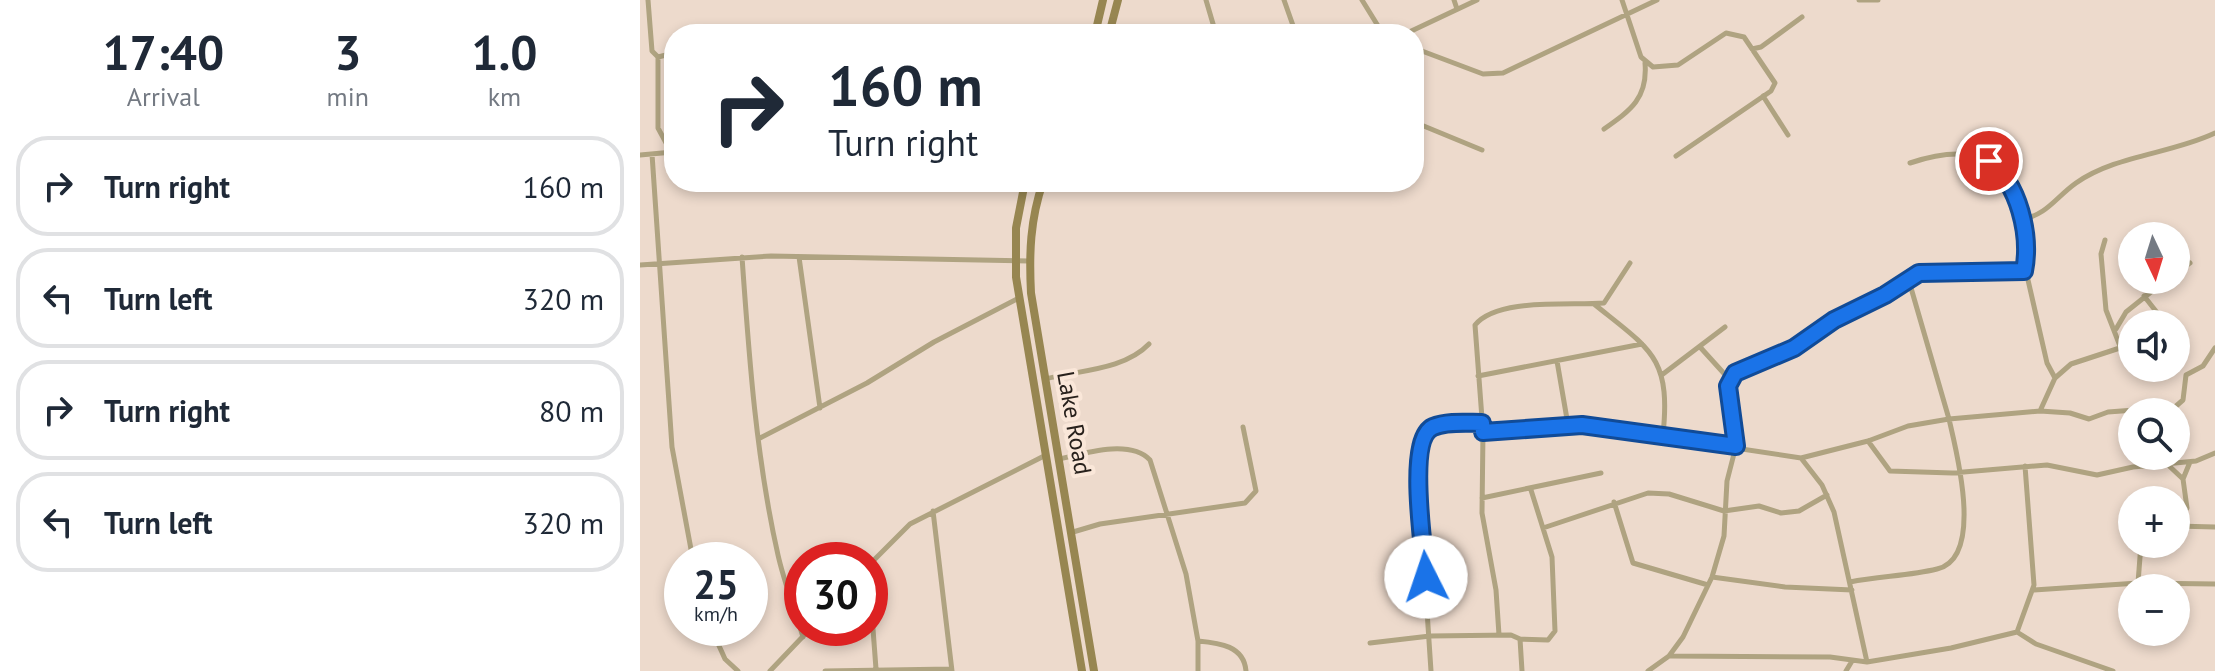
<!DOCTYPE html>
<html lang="en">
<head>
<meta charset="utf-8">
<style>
  body { margin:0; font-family:"PT Sans",sans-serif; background:#f2f2f3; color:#1f2937; height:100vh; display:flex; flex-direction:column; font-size:30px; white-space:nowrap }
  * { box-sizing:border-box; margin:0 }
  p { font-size:26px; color:#747a83 }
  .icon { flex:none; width:44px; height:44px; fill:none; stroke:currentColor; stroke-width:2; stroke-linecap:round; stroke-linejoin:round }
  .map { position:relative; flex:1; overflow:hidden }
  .sheet { display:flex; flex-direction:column; background:#fff; width:640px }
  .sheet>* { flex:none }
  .hud { position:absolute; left:24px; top:24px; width:760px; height:168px; border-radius:32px; box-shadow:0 4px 12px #0003; background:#fff; color:#1f2937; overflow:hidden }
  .needle { width:52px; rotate:176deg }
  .controls { position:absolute; left:1478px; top:222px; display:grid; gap:16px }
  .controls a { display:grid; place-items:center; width:72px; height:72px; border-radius:50%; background:#fff; box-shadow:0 4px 12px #0003; font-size:40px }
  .speed { position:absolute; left:24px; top:542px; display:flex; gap:16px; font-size:40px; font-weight:700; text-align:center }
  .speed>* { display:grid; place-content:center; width:104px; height:104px; border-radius:50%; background:#fff; box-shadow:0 4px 12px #0003; line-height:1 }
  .speed small { font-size:20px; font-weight:400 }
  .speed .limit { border:12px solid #d22; background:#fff; color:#111 }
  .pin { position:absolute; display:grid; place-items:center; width:68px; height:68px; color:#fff; margin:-34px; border:4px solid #fff; border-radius:50%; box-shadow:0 2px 8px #0007 }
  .me { position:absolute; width:88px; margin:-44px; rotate:356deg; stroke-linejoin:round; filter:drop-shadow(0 0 6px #0008) }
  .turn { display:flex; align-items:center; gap:28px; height:168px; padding:0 32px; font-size:36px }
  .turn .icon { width:104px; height:104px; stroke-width:2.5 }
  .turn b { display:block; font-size:56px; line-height:68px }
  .eta { display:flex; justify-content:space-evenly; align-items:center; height:136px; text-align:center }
  .eta b { font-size:48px; font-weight:800; line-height:56px }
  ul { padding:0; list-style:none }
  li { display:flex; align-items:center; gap:24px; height:100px; margin:0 16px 12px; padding:0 16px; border:4px solid #e0e1e3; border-radius:32px }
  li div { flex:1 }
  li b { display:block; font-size:30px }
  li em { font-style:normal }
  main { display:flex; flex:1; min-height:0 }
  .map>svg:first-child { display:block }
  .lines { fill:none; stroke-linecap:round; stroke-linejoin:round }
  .minor { stroke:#afa381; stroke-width:5 }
  .secondary { stroke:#978651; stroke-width:8 }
  .route-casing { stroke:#114b97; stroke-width:20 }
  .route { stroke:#1a73e8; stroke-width:14 }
  .labels { text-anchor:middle; stroke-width:8; stroke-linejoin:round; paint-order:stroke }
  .street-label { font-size:24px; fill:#28211c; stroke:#fae7d9 }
</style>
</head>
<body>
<main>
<section class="sheet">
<div class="eta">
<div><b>17:40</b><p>Arrival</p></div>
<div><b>3</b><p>min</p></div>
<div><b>1.0</b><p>km</p></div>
</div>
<ul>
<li><svg class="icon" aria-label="right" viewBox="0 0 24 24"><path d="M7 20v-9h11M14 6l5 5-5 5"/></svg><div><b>Turn right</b></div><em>160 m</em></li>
<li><svg class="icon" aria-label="left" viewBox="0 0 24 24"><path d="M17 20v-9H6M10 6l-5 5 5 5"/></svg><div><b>Turn left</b></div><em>320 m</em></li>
<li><svg class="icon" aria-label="right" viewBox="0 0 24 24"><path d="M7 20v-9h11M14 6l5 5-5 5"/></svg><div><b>Turn right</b></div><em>80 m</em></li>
<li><svg class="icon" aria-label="left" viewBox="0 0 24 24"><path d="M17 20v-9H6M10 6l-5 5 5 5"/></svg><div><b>Turn left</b></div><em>320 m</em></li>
</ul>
</section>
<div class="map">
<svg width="1575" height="671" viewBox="0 0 1575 671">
  <rect width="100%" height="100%" fill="#eddacc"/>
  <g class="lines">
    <path class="minor" d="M8 0 12 51 18 57V128L31 152
      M566 0 576 34
      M644 0 656 34
      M722 0 743 34
      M814 0 817 9
      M982 0 1001 57 1013 67 1038 65 1086 33 1104 37 1135 83 1131 91 1036 156
      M1219 0H1238
      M765 34 837 0
      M774 48 843 74 863 73 1017 0
      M1112 49 1121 47 1162 17
      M18 57 34 53
      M1123 96 1148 135
      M774 122 842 150
      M964 129C991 110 1008 98 1005 63
      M12 154 32 447 53 560
      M0 155 33 152
      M1270 163C1328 144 1364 152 1380 215 1385 235 1388 251 1384 271
      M1381 220C1408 214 1415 198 1436 183 1476 155 1531 154 1575 133
      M1465 240 1461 254 1466 310 1480 346
      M102 257C109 356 116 458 138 555 144 582 155 610 163 637
      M159 257 180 408
      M0 265 131 256 389 261
      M1536 273 1550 263
      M1504 296 1526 324
      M954 304C1011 350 1031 357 1023 435
      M1476 329 1486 312 1526 280
      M1060 347 1089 379
      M917 361 928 425
      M1023 374 1085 327
      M838 376 1002 344
      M1415 378 1431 364 1492 344
      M405 379C440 370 484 370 509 344
      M843 432 942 425 1161 458 1182 485 1194 512 1227 662
      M120 438 227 383 294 342 379 298
      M1228 441 1250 471 1312 473 1407 465 1457 475 1493 467 1556 461 1575 453
      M1161 458 1228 441 1268 426 1309 419 1269 281
      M420 459C445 453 490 439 510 460L546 574 558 641C580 643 604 646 606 671
      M1526 463 1543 479
      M842 498 961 473
      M974 502 993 563 1068 585
      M293 511 312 671
      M1536 523 1547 508 1543 479 1550 462
      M1536 526 1575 527
      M903 528 1008 493 1029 494 1084 511 1119 506 1141 513 1159 511 1187 495
      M433 532 460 524 605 503 616 491 603 427
      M230 564 270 524 406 455
      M1072 577 1145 587 1212 590
      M1210 582C1239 576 1269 576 1297 569 1345 558 1316 450 1309 419L1400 411 1430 413 1449 419 1468 412 1535 407 1543 400 1546 375 1563 366 1575 348
      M1498 583 1575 584
      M230 589 236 669
      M1394 590 1498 583 1501 544
      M71 628 85 659 98 671
      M1377 632 1396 644 1473 671
      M859 635 856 590 842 513 843 432 835 325C858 297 932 306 964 303L990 263
      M880 639 908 640 915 631 912 557 891 490
      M558 641V671
      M730 643 790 636 871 635 880 639 882 671
      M1030 656 1190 657 1227 662 1311 648 1377 632 1394 585 1385 466
      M130 671 171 628
      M185 671 311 669
      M791 671 777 460 783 436 791 427 842 423
      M1008 671 1029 656 1043 637 1072 577 1084 536 1087 481 1096 446 1089 379 1154 348 1194 320 1245 295 1279 273 1378 269 1384 271 1388 280 1407 363 1415 378 1400 411
      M1206 671 1212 661"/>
    <path class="secondary" d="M455 34 463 0
      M469 34 478 0
      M385 182 376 228V277L442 671
      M403 182C390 220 389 254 391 293L454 671"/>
  </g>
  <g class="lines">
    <defs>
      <path id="route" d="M786 577C784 550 766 439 793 427 807 421 827 423 842 423L843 432 942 425 1096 446 1088 386 1095 373 1154 348 1194 320 1245 295 1279 273 1384 271C1391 235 1379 184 1349 161"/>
    </defs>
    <use href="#route" class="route-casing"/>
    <use href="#route" class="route"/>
  </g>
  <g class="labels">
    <g class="street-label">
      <text transform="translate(434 423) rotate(80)" y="8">Lake Road</text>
    </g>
  </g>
</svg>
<div class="controls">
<a><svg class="needle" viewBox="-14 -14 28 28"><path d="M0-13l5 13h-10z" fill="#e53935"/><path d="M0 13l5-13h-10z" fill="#747a83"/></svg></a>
<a><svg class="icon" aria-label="sound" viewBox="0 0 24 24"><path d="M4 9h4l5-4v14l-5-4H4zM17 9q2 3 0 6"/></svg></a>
<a><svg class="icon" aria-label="search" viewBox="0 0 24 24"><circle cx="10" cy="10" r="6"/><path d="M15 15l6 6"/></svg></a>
<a>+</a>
<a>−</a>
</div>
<div class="speed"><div>25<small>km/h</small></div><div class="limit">30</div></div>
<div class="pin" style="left:1349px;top:161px;background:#d93025"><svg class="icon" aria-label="arrive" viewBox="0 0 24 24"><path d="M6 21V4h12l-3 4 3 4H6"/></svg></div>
<svg class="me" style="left:786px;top:577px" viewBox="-20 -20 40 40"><circle r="19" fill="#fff"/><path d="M0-13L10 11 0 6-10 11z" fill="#1a73e8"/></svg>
<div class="hud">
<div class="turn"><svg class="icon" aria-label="right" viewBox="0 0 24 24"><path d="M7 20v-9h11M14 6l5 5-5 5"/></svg><div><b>160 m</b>Turn right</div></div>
</div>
</div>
</main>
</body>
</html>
